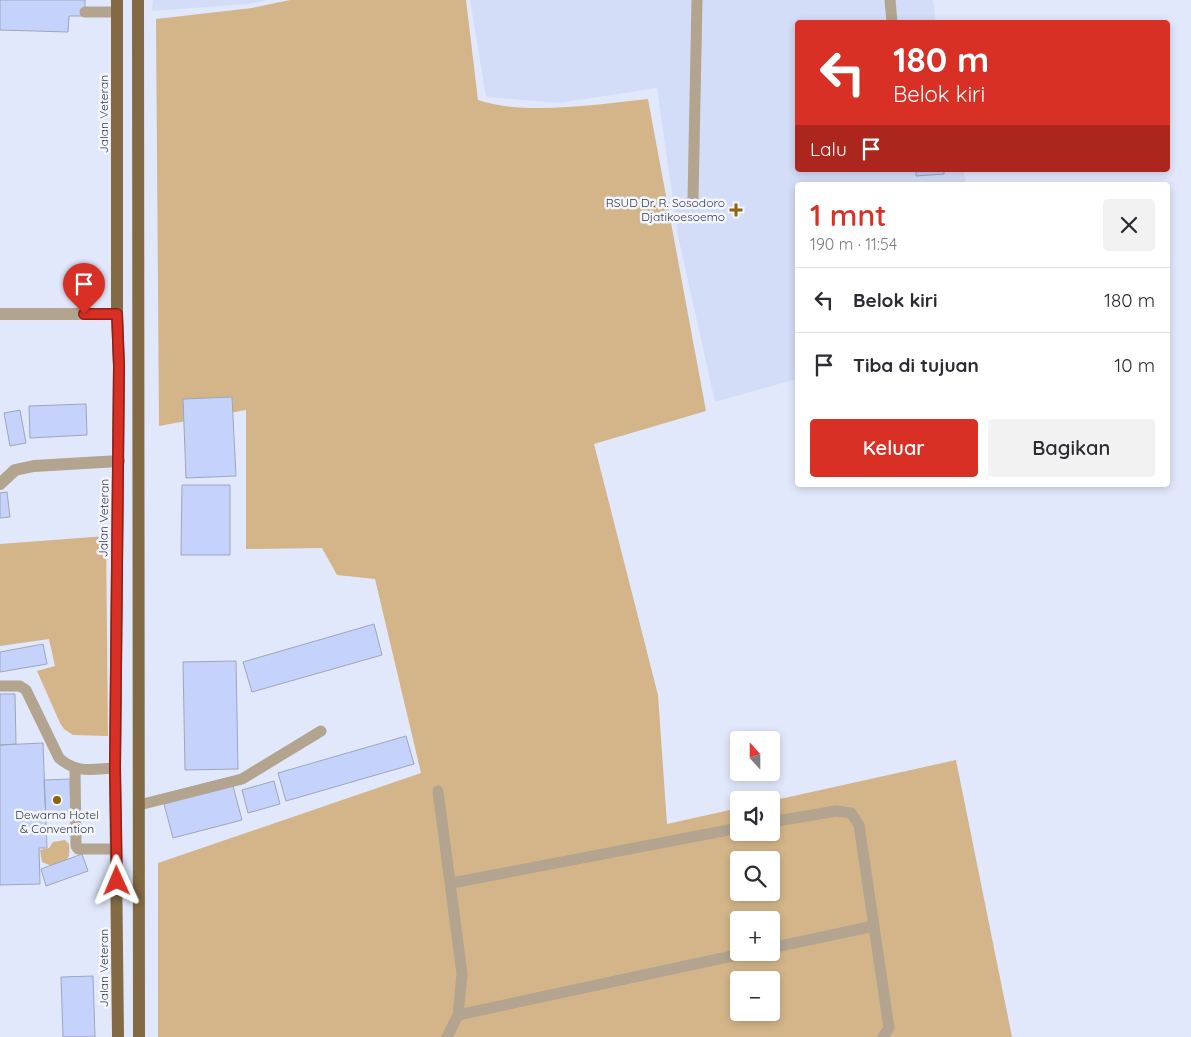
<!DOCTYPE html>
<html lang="id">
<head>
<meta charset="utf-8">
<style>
  body { margin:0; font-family:Quicksand,sans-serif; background:#f2f2f3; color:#2b2b33; height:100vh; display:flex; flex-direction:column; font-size:19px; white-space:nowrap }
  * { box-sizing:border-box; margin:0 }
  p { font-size:16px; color:#7c7c81 }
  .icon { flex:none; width:28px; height:28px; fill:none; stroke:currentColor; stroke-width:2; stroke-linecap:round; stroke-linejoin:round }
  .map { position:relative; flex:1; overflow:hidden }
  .panel { position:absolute; left:795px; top:182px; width:375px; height:305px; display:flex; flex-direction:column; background:#fff; border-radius:5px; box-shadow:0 2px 8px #0003 }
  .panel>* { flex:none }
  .hud { position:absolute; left:795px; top:20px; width:375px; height:152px; border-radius:5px; box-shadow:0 2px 8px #0003; background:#d93025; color:#fff; overflow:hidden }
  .needle { width:32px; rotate:339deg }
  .fabs { position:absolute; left:730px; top:731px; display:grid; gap:10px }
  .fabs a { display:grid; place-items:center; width:50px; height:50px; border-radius:5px; background:#fff; box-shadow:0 2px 8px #0003; font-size:25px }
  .pin { position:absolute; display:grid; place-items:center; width:42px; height:42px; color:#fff; margin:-51px -21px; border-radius:50% 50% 50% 0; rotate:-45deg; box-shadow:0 0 5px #0007 }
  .pin .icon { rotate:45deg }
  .me { position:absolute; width:55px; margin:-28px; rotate:359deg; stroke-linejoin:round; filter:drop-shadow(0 0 4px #0008) }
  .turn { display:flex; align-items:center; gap:18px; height:105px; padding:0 15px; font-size:22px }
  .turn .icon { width:65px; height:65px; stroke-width:2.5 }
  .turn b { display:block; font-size:35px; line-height:42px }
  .then { display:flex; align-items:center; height:48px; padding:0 15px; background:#0003; gap:10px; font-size:19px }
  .round { display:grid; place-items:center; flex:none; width:52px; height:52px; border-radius:5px; background:#f2f2f3 }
  .summary { display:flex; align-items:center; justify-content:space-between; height:85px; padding:0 15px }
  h1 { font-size:30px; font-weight:600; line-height:38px; color:#d93025 }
  .primary-button { display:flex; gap:10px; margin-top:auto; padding:10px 15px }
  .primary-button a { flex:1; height:58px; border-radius:5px; background:#d93025; color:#fff; font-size:20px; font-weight:600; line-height:58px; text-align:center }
  .primary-button a+a { background:#f2f2f3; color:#2b2b33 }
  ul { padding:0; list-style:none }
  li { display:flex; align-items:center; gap:15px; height:65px; padding:0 15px; border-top:1px solid #e1e1e2 }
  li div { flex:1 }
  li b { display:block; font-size:19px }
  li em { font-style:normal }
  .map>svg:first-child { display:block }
  .built { fill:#d4ddf7 }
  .green { fill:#d3b589; fill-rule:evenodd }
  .building { fill:#c4d2fc; stroke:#9fa6b8 }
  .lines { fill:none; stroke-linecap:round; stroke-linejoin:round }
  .service { stroke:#b2a48f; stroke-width:11 }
  .minor { stroke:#b2a48f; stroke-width:12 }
  .primary { stroke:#836a44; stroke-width:12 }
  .route-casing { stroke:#8d1f18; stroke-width:12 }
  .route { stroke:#d93025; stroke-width:9 }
  .poi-dot { fill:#8f640b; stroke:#f3f6fe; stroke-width:2 }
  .labels { text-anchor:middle; stroke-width:5; stroke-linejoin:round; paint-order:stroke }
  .street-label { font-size:12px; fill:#353840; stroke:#f3f6fe }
  .poi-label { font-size:12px; fill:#353840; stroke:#f3f6fe; text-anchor:end }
</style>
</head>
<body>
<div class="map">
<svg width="1191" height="1037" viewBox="0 0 1191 1037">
  <rect width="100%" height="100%" fill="#e2e8fc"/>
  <path class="built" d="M153 0H268L249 4 152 11Z
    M470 0H933L936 22H798V170H963L967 185H798L797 379 715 402 678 236 657 88 559 103 486 97Z"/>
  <path class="green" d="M290 0H466L478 100C525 116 599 104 648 99L706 411 594 444 658 695 667 824 739 808V832H771V801L956 760 1012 1037H158V863L421 773 375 579 337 575 322 548 246 549V410L159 426 156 19 252 8ZM739 860H771V892H739ZM739 920H771V952H739ZM739 980H771V1012H739Z
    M106 536 108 736 73 735 64 729 60 723 37 671 55 666 49 639 0 646V544Z
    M65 840 69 844C70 859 69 860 54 867L42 862 40 850 49 848 53 842Z"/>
  <path class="building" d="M0 0H85V16H69L68 32 0 30Z
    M916 170H944V174L916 176Z
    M232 397 236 476 186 478 183 399Z
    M86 404 87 435 30 438 29 406Z
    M20 410 26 443 10 446 4 413Z
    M182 485H230V555H181Z
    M7 492 10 517 0 518V493Z
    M374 624 382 655 252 692 243 662Z
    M43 644 47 664 0 672V652Z
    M236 661 238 769 185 770 183 662Z
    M0 694H15L16 744 0 745Z
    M406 736 414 764 286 801 278 773Z
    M43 743 47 848H39L40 884 0 885V745Z
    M70 779 71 817 46 819 44 780Z
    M274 781 280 804 248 813 242 790Z
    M233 786 242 820 173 838 164 804Z
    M82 854 88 871 46 886 41 869Z
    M93 976 95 1037H63L61 977Z"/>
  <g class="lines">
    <path class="service" d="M890 0 892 22
      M85 12H117
      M693 199 697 0
      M0 686H20L26 690 59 758C77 774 92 769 115 768
      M75 769 76 846 78 849H116
      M438 791 462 974 458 1015 447 1037
      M139 805 242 779 321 731
      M771 822 836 811 851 813 859 825 889 1028 883 1037
      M452 883 739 828
      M771 948 874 926
      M458 1015 751 952"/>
    <path class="minor" d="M0 314H117
      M0 484 15 470 34 466 119 461"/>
    <path class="primary" d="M117 0V314L119 366 115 768 118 1037
      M138 0 139 1037"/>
  </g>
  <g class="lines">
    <defs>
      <path id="route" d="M84 314H117L119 366 115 768 117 881"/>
    </defs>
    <use href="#route" class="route-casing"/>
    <use href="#route" class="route"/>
  </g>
  <g class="poi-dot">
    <path d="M733.5 202.5h5v5h5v5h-5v5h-5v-5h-5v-5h5z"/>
    <circle cx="57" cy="800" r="5"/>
  </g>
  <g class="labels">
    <g class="street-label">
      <text transform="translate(104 114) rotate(-90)" y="4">Jalan Veteran</text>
      <text transform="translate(104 518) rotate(-89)" y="4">Jalan Veteran</text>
      <text transform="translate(104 968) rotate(-90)" y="4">Jalan Veteran</text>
    </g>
    <g class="poi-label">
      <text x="725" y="207">RSUD Dr. R. Sosodoro<tspan x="725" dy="14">Djatikoesoemo</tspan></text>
      <text x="57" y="819" text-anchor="middle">Dewarna Hotel<tspan x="57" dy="14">&amp; Convention</tspan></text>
    </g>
  </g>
</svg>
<div class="fabs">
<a><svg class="needle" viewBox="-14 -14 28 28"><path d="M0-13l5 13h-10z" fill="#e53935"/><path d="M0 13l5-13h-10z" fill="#7c7c81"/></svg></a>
<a><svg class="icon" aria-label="sound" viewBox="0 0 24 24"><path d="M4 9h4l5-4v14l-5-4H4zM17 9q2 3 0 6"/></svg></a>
<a><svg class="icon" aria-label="search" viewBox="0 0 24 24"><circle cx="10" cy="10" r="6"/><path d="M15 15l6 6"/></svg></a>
<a>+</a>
<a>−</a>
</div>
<div class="pin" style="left:84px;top:314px;background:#d93025"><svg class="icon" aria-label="arrive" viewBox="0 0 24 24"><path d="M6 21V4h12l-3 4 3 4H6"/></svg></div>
<svg class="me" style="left:117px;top:881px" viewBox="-20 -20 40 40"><path d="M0-17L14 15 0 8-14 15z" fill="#d93025" stroke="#fff" stroke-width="4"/></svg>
<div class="hud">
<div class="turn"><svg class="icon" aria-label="left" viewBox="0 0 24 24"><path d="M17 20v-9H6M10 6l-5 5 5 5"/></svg><div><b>180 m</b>Belok kiri</div></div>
<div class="then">Lalu<svg class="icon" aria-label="arrive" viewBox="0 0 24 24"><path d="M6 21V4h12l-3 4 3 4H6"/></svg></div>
</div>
<section class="panel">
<div class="summary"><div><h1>1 mnt</h1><p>190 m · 11:54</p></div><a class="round"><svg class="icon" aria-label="close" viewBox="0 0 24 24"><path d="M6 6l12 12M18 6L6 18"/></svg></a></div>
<ul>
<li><svg class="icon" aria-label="left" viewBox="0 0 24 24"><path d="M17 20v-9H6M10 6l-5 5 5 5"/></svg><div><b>Belok kiri</b></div><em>180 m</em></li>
<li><svg class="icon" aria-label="arrive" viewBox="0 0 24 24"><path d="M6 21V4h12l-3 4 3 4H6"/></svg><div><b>Tiba di tujuan</b></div><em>10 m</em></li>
</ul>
<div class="primary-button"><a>Keluar</a><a>Bagikan</a></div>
</section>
</div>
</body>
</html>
